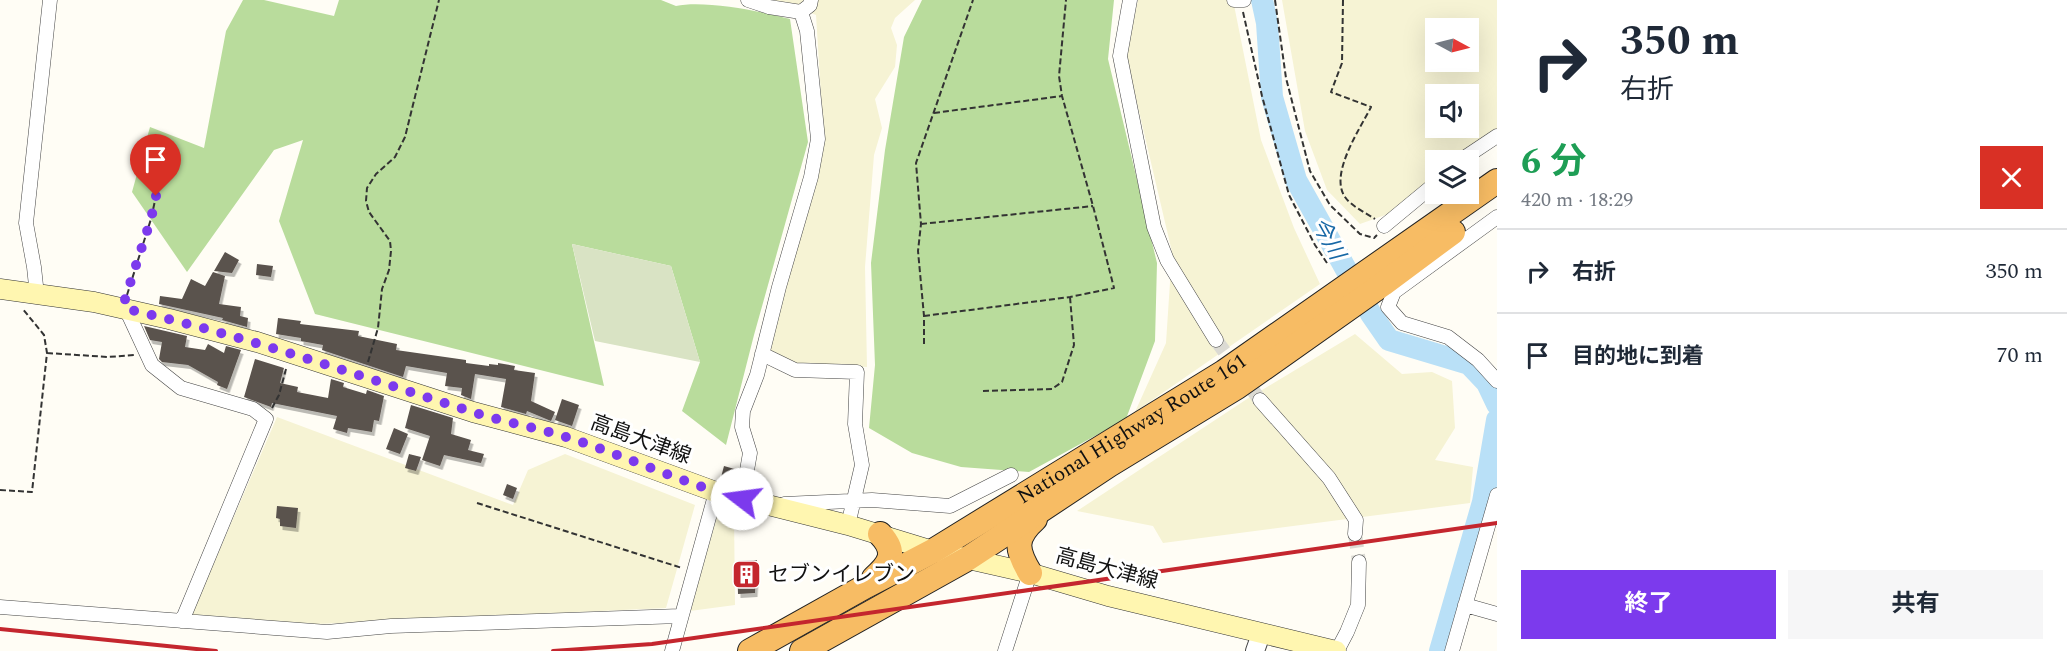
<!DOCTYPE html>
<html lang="ja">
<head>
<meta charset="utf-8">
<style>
  body { margin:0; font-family:Spectral,"Noto Sans JP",serif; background:#f6f6f7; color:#1f2937; height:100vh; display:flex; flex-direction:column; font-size:22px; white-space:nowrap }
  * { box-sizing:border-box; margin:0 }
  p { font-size:20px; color:#747a83 }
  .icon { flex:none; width:33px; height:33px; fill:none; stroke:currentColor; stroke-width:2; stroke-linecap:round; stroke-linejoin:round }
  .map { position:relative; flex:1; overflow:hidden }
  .sheet { display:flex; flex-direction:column; background:#fff; width:570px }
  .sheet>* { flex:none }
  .guide { background:#fff; color:#1f2937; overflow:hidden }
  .needle { width:39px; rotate:97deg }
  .controls { position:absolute; left:1425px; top:18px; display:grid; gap:12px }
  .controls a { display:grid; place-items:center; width:54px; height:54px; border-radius:0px; background:#fff; box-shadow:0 6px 24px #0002; font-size:30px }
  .pin { position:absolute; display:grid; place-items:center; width:51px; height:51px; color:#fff; margin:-62px -26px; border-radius:50% 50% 50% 0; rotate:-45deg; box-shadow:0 0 6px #0007 }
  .pin .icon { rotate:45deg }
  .me { position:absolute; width:66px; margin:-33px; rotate:285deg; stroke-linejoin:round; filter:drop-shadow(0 0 4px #0008) }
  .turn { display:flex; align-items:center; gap:21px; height:126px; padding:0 24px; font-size:27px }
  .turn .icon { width:78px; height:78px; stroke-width:2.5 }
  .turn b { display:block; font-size:42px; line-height:51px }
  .round { display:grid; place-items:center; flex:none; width:63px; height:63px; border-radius:0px; background:#f6f6f7 }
  .headline { display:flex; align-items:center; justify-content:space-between; height:102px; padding:0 24px }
  h1 { font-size:36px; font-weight:700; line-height:45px; color:#1e9e55 }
  .button { display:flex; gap:12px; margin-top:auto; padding:12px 24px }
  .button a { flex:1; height:69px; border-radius:0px; background:#7c3aed; color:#fff; font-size:24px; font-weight:700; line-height:69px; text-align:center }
  .button a+a { background:#f6f6f7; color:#1f2937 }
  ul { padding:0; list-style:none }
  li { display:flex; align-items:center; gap:18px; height:84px; padding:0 24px; border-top:2px solid #e0e1e3 }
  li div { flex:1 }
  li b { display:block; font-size:22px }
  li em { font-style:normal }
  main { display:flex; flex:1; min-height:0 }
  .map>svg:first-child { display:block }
  .farmland { fill:#f6f3d4; fill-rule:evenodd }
  .forest { fill:#b9dc9c }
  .cemetery { fill:#d9e3c4 }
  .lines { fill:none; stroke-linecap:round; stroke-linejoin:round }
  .river { stroke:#b9e0f7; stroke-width:22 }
  .building { fill:#5a524d; filter:url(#shadow) }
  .minor-tunnel { stroke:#dbdad3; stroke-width:14; stroke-dasharray:14 7; stroke-linecap:butt }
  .minor-casing { stroke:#444; stroke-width:15 }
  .tertiary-casing { stroke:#444; stroke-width:20 }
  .secondary-casing { stroke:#333; stroke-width:21 }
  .trunk-casing { stroke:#222; stroke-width:26 }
  .path { stroke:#333; stroke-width:2; stroke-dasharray:6 3; stroke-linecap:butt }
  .minor { stroke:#fff; stroke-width:14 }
  .tertiary { stroke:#fff; stroke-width:18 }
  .secondary { stroke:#fff6b0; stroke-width:20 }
  .trunk { stroke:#f7bc64; stroke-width:24 }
  .rail { stroke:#c4262e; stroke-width:4 }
  .route { stroke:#7c3aed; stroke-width:10; stroke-dasharray:0 18 }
  .labels { text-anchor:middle; stroke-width:6; stroke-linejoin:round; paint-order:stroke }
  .street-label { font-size:21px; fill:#111; stroke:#fff }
  .poi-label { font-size:21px; fill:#111; stroke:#fff; text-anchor:start }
  .water-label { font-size:22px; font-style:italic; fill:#1768a6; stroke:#fff }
</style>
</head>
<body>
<main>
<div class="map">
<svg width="1497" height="651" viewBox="0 0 1497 651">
  <defs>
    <filter id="shadow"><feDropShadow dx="2.5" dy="4" stdDeviation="0" flood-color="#0004"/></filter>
  </defs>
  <rect width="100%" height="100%" fill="#fffdf5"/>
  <path class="farmland" d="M773 0H915L895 18 891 28 897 45 895 67 875 99 882 128 874 155 865 267 867 367 796 363 768 350 824 144 816 15 795 6Z
    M1138 0H1233L1261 140 1294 228 1320 284 1135 412 1166 343 1172 252 1126 56Z
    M1282 0H1497V130L1457 160H1436L1435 177 1388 214 1360 224 1327 190 1305 131ZM1436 28H1468V62H1436ZM1436 94H1468V128H1436Z
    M1355 334 1402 374 1432 372 1452 381 1455 428 1435 460 1473 467 1470 503 1163 543 1153 526 1077 511 1247 399Z
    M277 417 513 505 528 470 565 454 695 505 666 608 317 624 191 616Z
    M719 510 734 513 735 605 690 611Z"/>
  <path class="forest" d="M243 0H264L334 16 339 0H661L676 6C704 0 760 11 790 19L808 142 754 335 726 445 682 411 700 362 671 266 572 244 604 386 315 314 279 221 303 140 274 150 187 272 132 192 150 127 204 148 226 31Z
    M922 0H1114L1108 59 1157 263 1155 341 1126 419 1029 472 961 467 912 453 869 428 875 365 871 263 885 150 904 37Z"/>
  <path class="cemetery" d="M572 244 671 266 700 362 595 341Z"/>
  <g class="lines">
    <path class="river" d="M1262 0 1267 23 1272 97 1296 180 1371 314 1389 340 1469 364 1487 383 1497 404
      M1440 651 1483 502 1497 420"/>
  </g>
  <path class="building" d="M225 252 239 260 232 273 214 271Z
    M257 264 273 266 271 277 256 275Z
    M213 272 225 276 219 304 241 307 240 316 248 318 247 327 222 320 223 318 159 304 160 296 182 299 191 279 205 286Z
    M278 318 301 321 300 324 359 331 358 336 397 344 396 350 466 360V363L489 366V364L498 365V363L515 366 514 370 535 373 531 401 555 412 551 421 527 411 526 414 501 407 506 379 475 374 471 399 461 395 462 388 445 386 447 373 406 366 403 377 322 350 323 345 301 341V338L276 334Z
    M144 326 187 336 185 347 205 350 208 344 224 353 226 346 241 350 227 389 217 385 218 382 188 365 162 362 159 359 162 342 150 340Z
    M255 359 284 368 280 383 298 387 297 392 328 398 331 379 344 383 343 387 366 394 367 390 384 396 379 421 374 420 372 432 348 428 347 433 333 429 337 416 272 403 271 407 244 397Z
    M562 399 579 405 572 426 555 420Z
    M411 405 453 418 451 434 471 440 468 450 484 454 481 463 444 455 440 466 422 460 430 436 405 428Z
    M394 428 408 434 400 454 386 449Z
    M409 454 421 457 416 471 405 468Z
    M724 466 738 470 735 484 720 481Z
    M507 484 517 488 513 499 503 495Z
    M277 506 298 508 296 528 280 526V519L276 518Z
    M757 560 755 593 738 594 737 561Z"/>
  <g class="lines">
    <path class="minor-tunnel" d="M1216 340 1260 400
      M1355 534 1359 562"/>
    <defs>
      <path id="minor" d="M748 0 769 7 801 12 810 5 811 0
        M1130 0 1120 56 1154 227 1167 260 1216 340
        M1234 0H1244
        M1461 160 1497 136
        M1442 194 1443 195
        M1497 217 1394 292 1388 307 1402 323 1448 337 1478 360 1497 381
        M1384 226 1436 183
        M37 295 34 267 26 223 50 0
        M126 309 152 365 181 388 253 409 266 419 182 621
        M762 354 795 370 857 372 855 424 862 465 848 525
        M1260 400 1329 478 1356 520 1355 534
        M742 499 750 453 742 427 743 411 757 375 779 287 811 177 818 139 807 31 801 12
        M784 504 872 500 950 506 1011 475
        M1465 605 1497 614
        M0 607 327 632 391 626 680 616
        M672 651 716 492
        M1005 651 1030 573
        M1337 651 1347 632 1358 605 1359 562
        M1452 651 1497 495"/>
      <path id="tertiary" d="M1255 651 1261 634"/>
      <path id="secondary" d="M0 289 94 302 169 319 257 342 473 412 566 437 716 492 848 525 933 551 1030 573 1108 596 1336 651"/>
      <g id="trunk">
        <path d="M1030 573C1016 550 1014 538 1035 519"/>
        <path d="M874 578C891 563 897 552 880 534"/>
        <path id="s1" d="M750 651 866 586 933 551 1224 372 1497 181"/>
        <path d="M802 651 967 559 1109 465 1237 387 1383 284 1453 232"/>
      </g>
    </defs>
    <use href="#minor" class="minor-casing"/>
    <use href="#tertiary" class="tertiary-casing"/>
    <use href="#secondary" class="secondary-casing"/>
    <use href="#trunk" class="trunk-casing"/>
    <path class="path" d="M1275 0 1286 78 1310 171 1330 205 1360 234 1374 238 1377 235
      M1343 0 1342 63 1331 92 1371 107C1360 129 1329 174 1345 197 1351 206 1366 213 1375 219
      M1243 12 1262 96 1289 195 1315 245 1327 263
      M934 113 1062 96
      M921 224 1093 206
      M127 295 151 219 156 196
      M924 316 1070 297 1114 288 1093 206 1062 96 1059 76 1066 0
      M924 344V316L918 251 921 224 916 163 973 0
      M47 353 108 357 134 355
      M368 362 378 328 382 289 389 270 391 251 390 241 369 212 366 201 367 188 376 174 395 157 405 137 439 0
      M983 391 1052 389 1062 382 1074 345 1070 297
      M272 408 279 395 286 369
      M0 490 32 492 47 353 44 335 22 308
      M477 503 682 568"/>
    <use href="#minor" class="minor"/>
    <use href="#tertiary" class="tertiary"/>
    <use href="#secondary" class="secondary"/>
    <use href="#trunk" class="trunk"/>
    <path class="rail" d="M0 629 216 651
      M553 651 652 644 1497 523"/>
  </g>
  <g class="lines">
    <path class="route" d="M156 196 151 219 125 299 126 309C243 335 356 375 470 411 502 422 535 427 566 437 626 456 682 483 742 499"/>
  </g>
  <defs>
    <symbol id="building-square" viewBox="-11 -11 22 22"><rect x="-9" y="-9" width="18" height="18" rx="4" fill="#c4262e" stroke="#fff"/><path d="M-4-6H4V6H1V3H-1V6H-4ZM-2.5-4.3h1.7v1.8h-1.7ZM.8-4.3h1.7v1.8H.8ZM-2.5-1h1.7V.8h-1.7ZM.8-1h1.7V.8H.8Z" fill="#fff"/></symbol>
  </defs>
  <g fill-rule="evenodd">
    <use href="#building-square" x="730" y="558" width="33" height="33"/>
  </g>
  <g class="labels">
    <g class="street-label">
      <text dy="7" stroke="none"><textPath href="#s1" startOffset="442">National Highway Route 161</textPath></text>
      <text transform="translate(641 439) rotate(20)" y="7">高島大津線</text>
      <text transform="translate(1107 568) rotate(15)" y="7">高島大津線</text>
    </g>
    <g class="poi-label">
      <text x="768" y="581">セブンイレブン</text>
    </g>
    <g class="water-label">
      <text transform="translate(1329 238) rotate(61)" y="8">今川</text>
    </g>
  </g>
</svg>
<div class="controls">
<a><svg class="needle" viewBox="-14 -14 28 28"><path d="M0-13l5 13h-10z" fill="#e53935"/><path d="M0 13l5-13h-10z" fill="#747a83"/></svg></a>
<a><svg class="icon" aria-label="sound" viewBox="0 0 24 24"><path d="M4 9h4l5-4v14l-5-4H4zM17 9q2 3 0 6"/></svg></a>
<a><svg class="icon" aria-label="layers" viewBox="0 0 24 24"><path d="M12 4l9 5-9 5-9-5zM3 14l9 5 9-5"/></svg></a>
</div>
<div class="pin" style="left:156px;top:196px;background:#d93025"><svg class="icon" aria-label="arrive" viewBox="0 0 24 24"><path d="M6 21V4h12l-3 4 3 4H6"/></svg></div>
<svg class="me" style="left:742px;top:499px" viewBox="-20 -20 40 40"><circle r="19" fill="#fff"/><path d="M0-13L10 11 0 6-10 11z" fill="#7c3aed"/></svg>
</div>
<section class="sheet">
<div class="guide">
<div class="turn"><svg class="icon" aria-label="right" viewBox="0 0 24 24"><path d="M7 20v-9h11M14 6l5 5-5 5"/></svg><div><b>350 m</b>右折</div></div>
</div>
<div class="headline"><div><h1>6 分</h1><p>420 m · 18:29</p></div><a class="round" style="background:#d93025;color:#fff"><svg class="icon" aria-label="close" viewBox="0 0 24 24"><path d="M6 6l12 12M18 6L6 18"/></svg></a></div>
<ul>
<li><svg class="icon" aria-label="right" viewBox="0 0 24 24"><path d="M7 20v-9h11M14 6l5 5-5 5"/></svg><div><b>右折</b></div><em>350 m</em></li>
<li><svg class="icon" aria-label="arrive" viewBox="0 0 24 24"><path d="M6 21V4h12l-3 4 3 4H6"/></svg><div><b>目的地に到着</b></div><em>70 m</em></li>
</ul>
<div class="button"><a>終了</a><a>共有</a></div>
</section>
</main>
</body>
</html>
